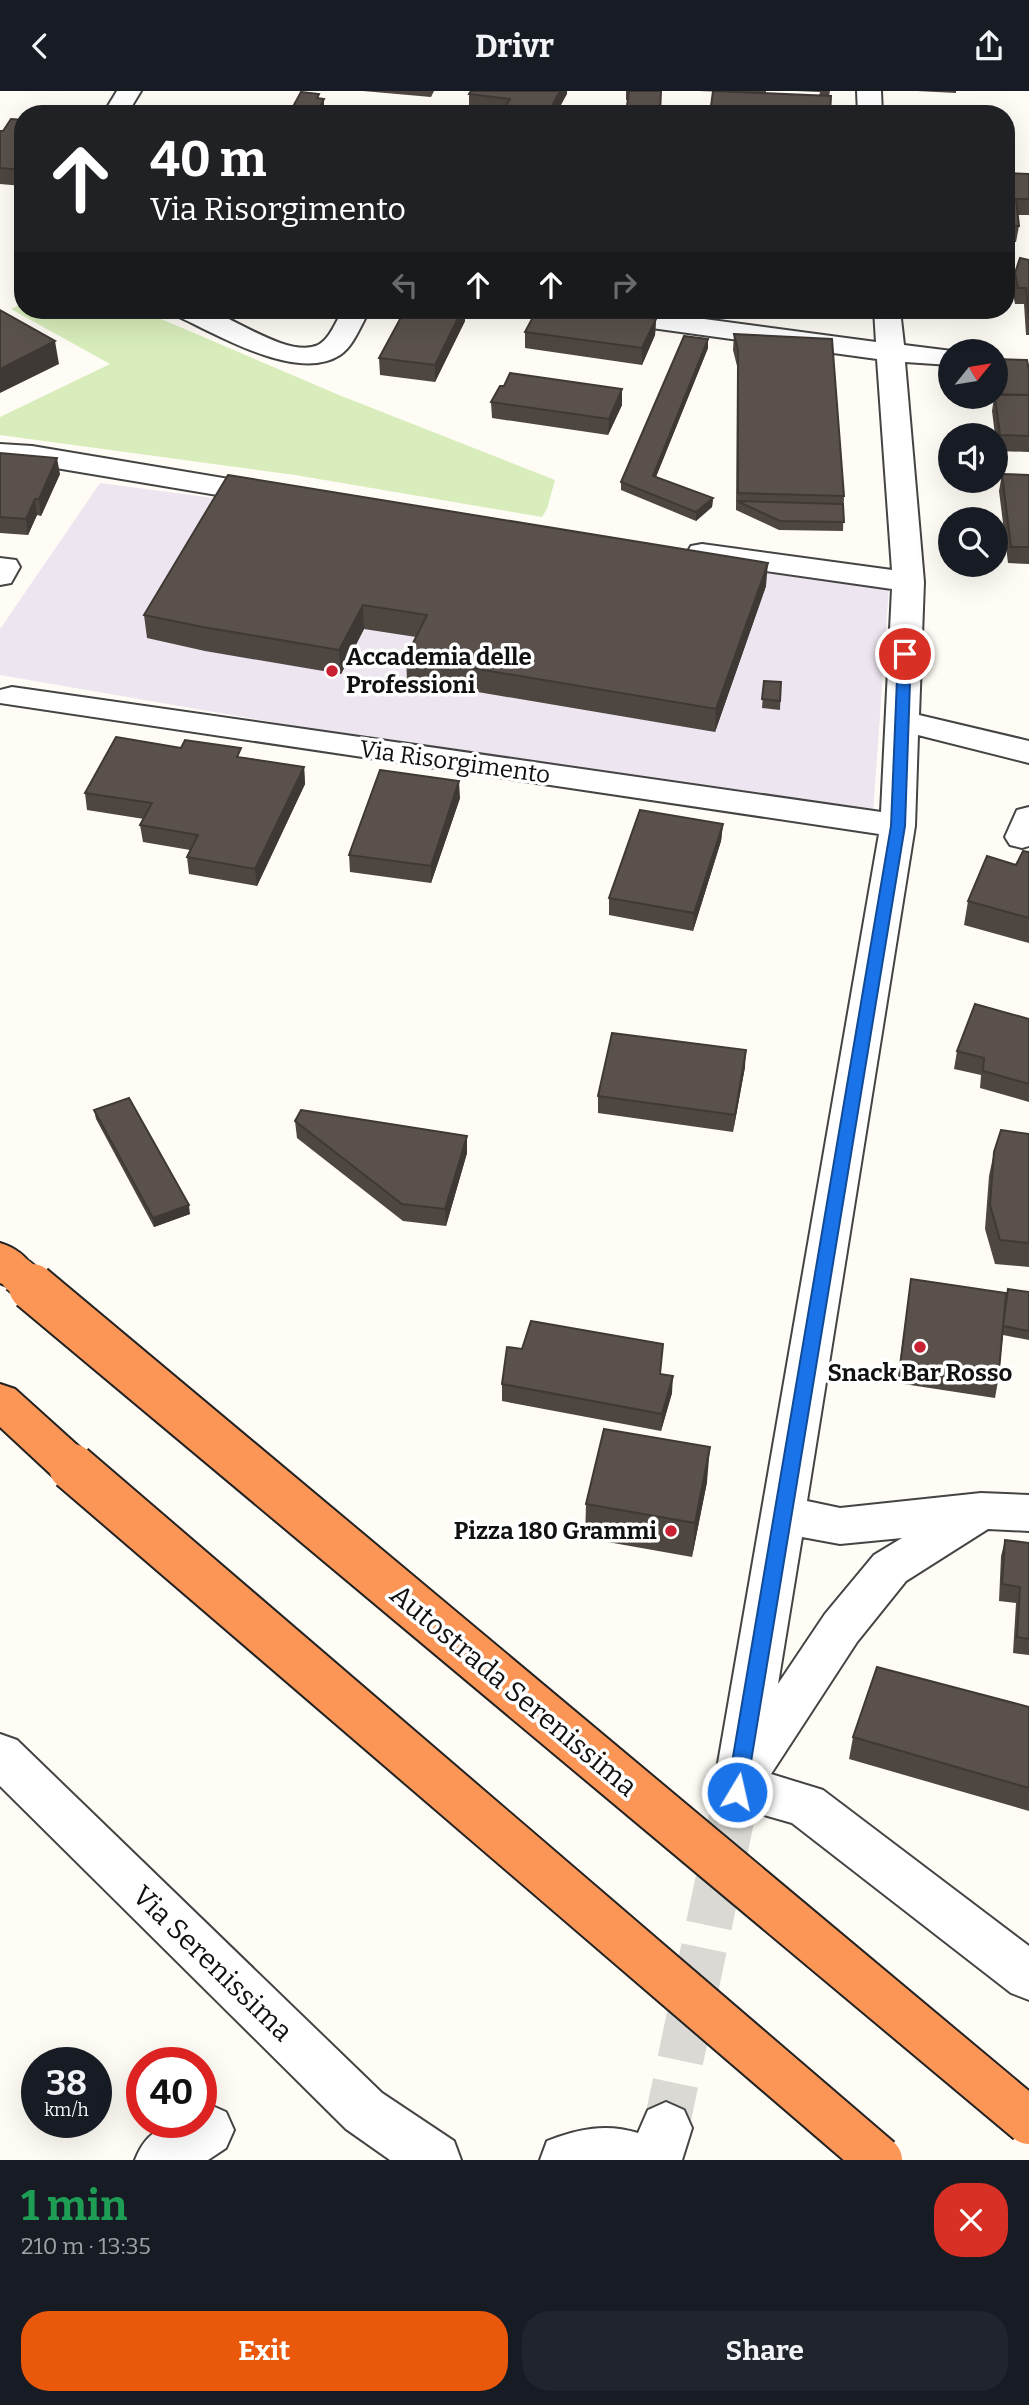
<!DOCTYPE html>
<html lang="en">
<head>
<meta charset="utf-8">
<style>
  body { margin:0; font-family:Bitter,serif; background:#20242c; color:#f1f3f6; height:100vh; display:flex; flex-direction:column; font-size:26px; white-space:nowrap }
  * { box-sizing:border-box; margin:0 }
  p { font-size:23px; color:#9ea1a6 }
  .icon { flex:none; width:38px; height:38px; fill:none; stroke:currentColor; stroke-width:2; stroke-linecap:round; stroke-linejoin:round }
  .map { position:relative; height:2069px; overflow:hidden }
  .side { display:flex; flex-direction:column; background:#171b24; flex:1 }
  .side>* { flex:none }
  .hud { position:absolute; left:14px; top:14px; width:1001px; height:214px; border-radius:28px; box-shadow:0 7px 28px #0002; background:#202124; color:#fff; overflow:hidden }
  .needle { width:46px; rotate:60deg }
  .buttons { position:absolute; left:938px; top:248px; display:grid; gap:14px }
  .buttons a { display:grid; place-items:center; width:70px; height:70px; border-radius:50%; background:#171b24; box-shadow:0 7px 28px #0002; font-size:35px }
  .speed { position:absolute; left:21px; top:1956px; display:flex; gap:14px; font-size:35px; font-weight:700; text-align:center }
  .speed>* { display:grid; place-content:center; width:91px; height:91px; border-radius:50%; background:#171b24; box-shadow:0 7px 28px #0002; line-height:1 }
  .speed small { font-size:18px; font-weight:400 }
  .speed .limit { border:10px solid #d22; background:#fff; color:#111 }
  .pin { position:absolute; display:grid; place-items:center; width:60px; height:60px; color:#fff; margin:-30px; border:4px solid #fff; border-radius:50%; box-shadow:0 2px 7px #0007 }
  .me { position:absolute; width:77px; margin:-38px; rotate:9deg; stroke-linejoin:round; filter:drop-shadow(0 0 5px #0008) }
  .turn { display:flex; align-items:center; gap:24px; height:147px; padding:0 21px; font-size:32px }
  .turn .icon { width:91px; height:91px; stroke-width:2.5 }
  .turn b { display:block; font-size:49px; line-height:60px }
  .lanes { display:flex; align-items:center; height:66px; padding:0 21px; background:#0003; justify-content:center; gap:35px; direction:ltr }
  .lanes .off { opacity:.35 }
  .round { display:grid; place-items:center; flex:none; width:74px; height:74px; border-radius:28px; background:#20242c }
  .summary { display:flex; align-items:center; justify-content:space-between; height:119px; padding:0 21px }
  h1 { font-size:42px; font-weight:700; line-height:52px; color:#1e9e55 }
  .action { display:flex; gap:14px; margin-top:auto; padding:14px 21px }
  .action a { flex:1; height:80px; border-radius:28px; background:#ea580c; color:#fff; font-size:28px; font-weight:700; line-height:80px; text-align:center }
  .action a+a { background:#20242c; color:#f1f3f6 }
  header { display:flex; justify-content:space-between; align-items:center; height:91px; padding:0 21px; background:#171b24; font-size:32px; font-weight:700 }
  .map>svg:first-child { display:block }
  .industrial { fill:#ede5ef }
  .green { fill:#d8edbb }
  .lines { fill:none; stroke-linecap:round; stroke-linejoin:round }
  .minor-tunnel { stroke:#dbd9d3; stroke-width:46; stroke-dasharray:46 23; stroke-linecap:butt }
  .minor-casing { stroke:#444; stroke-width:4 }
  .highway-casing { stroke:#222; stroke-width:4 }
  .minor { fill:#fff; fill-rule:evenodd }
  .highway { fill:#fb9657; fill-rule:evenodd }
  .highway-bridge-far1-casing { stroke:#222; stroke-width:39; stroke-linecap:butt }
  .highway-bridge-casing { stroke:#222; stroke-width:50; stroke-linecap:butt }
  .highway-bridge-far1 { stroke:#fb9657; stroke-width:36 }
  .highway-bridge { stroke:#fb9657; stroke-width:46 }
  .wall { fill:#4d4641 }
  .shaded-wall { fill:#3f3935 }
  .building { fill:#5a514c; stroke:#3f3935; stroke-width:2 }
  .route { fill:#1a73e8; stroke:#114b97; stroke-width:2 }
  .poi-dot { fill:#ca2034; stroke:#fff; stroke-width:2.5 }
  .labels { text-anchor:middle; stroke-width:7; stroke-linejoin:round; paint-order:stroke }
  .poi-label { font-size:24px; font-weight:bold; fill:#111; stroke:#fff; text-anchor:start }
  .street-label { font-size:24px; fill:#111; stroke:#fff }
  .near-street-label { font-size:28px; fill:#111; stroke:#fff }
</style>
</head>
<body>
<header><svg class="icon" aria-label="back" viewBox="0 0 24 24"><path d="M15 5l-7 7 7 7"/></svg>Drivr<svg class="icon" aria-label="share" viewBox="0 0 24 24"><path d="M12 15V3M7 8l5-5 5 5M5 13v7h14v-7"/></svg></header>
<div class="map">
<svg width="1029" height="2069" viewBox="0 0 1029 2069">
  <rect width="100%" height="100%" fill="#fffcf5"/>
  <path class="industrial" d="M100 392 889 496 873 723 370 648 0 584V538Z"/>
  <path class="green" d="M23 212V219H140L339 304 555 389 547 418 542 426 295 384 0 344V326L110 273 11 218Z"/>
  <g class="lines">
    <path class="minor-tunnel" d="M666 2037 737 1701"/>
    <defs>
      <path id="minor" d="M117 0H141L127 23H103Z
        M857 0H881L882 23H858Z
        M173 219C184 218 201 216 211 220 237 229 290 267 318 254 330 248 336 230 343 219H370C361 233 354 255 340 264 297 292 217 243 177 225Z
        M565 219H637L876 251 874 219H900L904 254 960 261H950V274L905 271 924 491 919 624 1029 650V672L918 644 915 735 807 1410 840 1417 981 1402 1029 1404V1440L988 1438 906 1490 857 1551 771 1683 823 1699 1029 1855V1909L1011 1902 792 1732 746 1719 737 1723 720 1716 713 1701 879 743 0 612V599L12 596 881 721 892 498 702 471 691 469 687 462 691 455 702 453 892 479 877 268 579 227 569 225ZM802 1446 840 1453 902 1447 874 1464 825 1523 778 1593Z
        M0 353 32 355 271 395 282 398 286 404 282 410 271 413 32 373 0 371Z
        M0 467 16 469 20 476 11 492 0 494Z
        M1029 716V755L1022 757 1010 754 1005 746 1017 719Z
        M0 1643 17 1649 382 2002 454 2050 461 2069H390L346 2038 0 1695Z
        M666 2011 684 2019 692 2037 682 2069H540L547 2050C578 2038 606 2032 638 2042L648 2019Z
        M208 2013 226 2021 234 2039 226 2057 208 2069H135C148 2036 168 2032 201 2032V2016Z"/>
      <path id="highway" d="M0 1152C18 1157 29 1168 38 1184L32 1195 18 1200 0 1192Z
        M0 1293 15 1298 87 1363 94 1376 87 1389 72 1394 57 1389 0 1336Z"/>
    </defs>
    <use href="#minor" class="minor-casing"/>
    <use href="#highway" class="highway-casing"/>
    <use href="#minor" class="minor"/>
    <use href="#highway" class="highway"/>
    <defs>
      <path id="highway-bridge-far1" d="M18 1184 34 1197"/>
      <path id="highway-bridge" d="M32 1196 1029 2030
        M72 1376 879 2069"/>
    </defs>
    <use href="#highway-bridge-far1" class="highway-bridge-far1-casing"/>
    <use href="#highway-bridge" class="highway-bridge-casing"/>
    <use href="#highway-bridge-far1" class="highway-bridge-far1"/>
    <use href="#highway-bridge" class="highway-bridge"/>
  </g>
  <path class="wall" d="M363 0H434L431 6Z
    M626 0H661L660 23H626L628 9H626Z
    M699 0H766V2L819 5 820 1 795 0H830L829 5Z
    M917 0H956V2Z
    M469 3H567L501 22 469 19Z
    M23 29V95L0 93V40H3Z
    M1006 82 1029 83V124H1018L1019 135 1016 151H1006Z
    M1029 169V244H1026L1024 213H1015L1012 198 1015 182Z
    M656 228 655 244 642 274 525 257V241Z
    M465 230 435 291 380 284 379 267Z
    M734 243 844 405 843 440 779 439 736 419 737 275 733 259Z
    M708 248V257L656 386 713 407 712 416 696 430 621 399V391Z
    M996 268 1029 279V361L997 360 992 320 994 306H996L998 303 997 302H996Z
    M491 311 622 314 608 344 492 327Z
    M0 362 60 383 41 425 37 424 28 444 0 442Z
    M1002 383 1029 384V473L1008 472 999 400Z
    M766 495 715 641 407 589 406 566 416 546 364 538 341 583 205 560 147 547 144 524Z
    M764 590 781 591 780 619 762 617Z
    M242 666 304 676 305 693 257 795 189 783 187 766 190 759 143 751 140 734 144 728 87 719 85 702Z
    M460 707 431 792 350 781 349 764Z
    M723 733 721 750 693 840 609 824V807Z
    M1029 761V852L964 834 968 810 1016 774Z
    M1029 928V1011L980 997 981 984 954 978 957 960Z
    M745 976 733 1041 598 1022V1005Z
    M94 1019 190 1123 154 1136 96 1028Z
    M295 1030 467 1045V1062L446 1135 403 1130 297 1047Z
    M1029 1043V1176L995 1173 985 1138 989 1085 994 1061Z
    M911 1188 1005 1214 1029 1201V1249L1003 1244 998 1290 995 1307 897 1292Z
    M660 1283 672 1302 661 1340 502 1310V1293Z
    M707 1391 692 1466 585 1447 586 1413Z
    M1005 1449 1029 1452V1564L1013 1562 1016 1512 999 1510 1001 1465Z
    M1029 1616V1720L849 1668 853 1646Z"/>
  <path class="shaded-wall" d="M560 0H567V3L556 23 550 19Z
    M324 8V16L321 23H316Z
    M462 219H465V230L435 291V274Z
    M656 228 655 244 642 274V257Z
    M708 248V257L653 393V385Z
    M55 250 59 273 0 302V278Z
    M622 298V314L608 344 609 328Z
    M57 367 60 383 41 425 39 408Z
    M713 407 712 416 696 430V421Z
    M35 408 37 424 28 444 26 428Z
    M768 472 766 495 715 641 716 618Z
    M363 514 364 538 341 583 339 559Z
    M304 676 305 693 257 795 255 778Z
    M459 690 460 707 431 792V775Z
    M723 733 721 750 693 840 694 822Z
    M746 959 745 976 733 1041 735 1024Z
    M467 1045V1062L446 1135 445 1118Z
    M189 1114 190 1123 154 1136 153 1127Z
    M673 1285 672 1302 661 1340 662 1323Z
    M710 1356 707 1391 692 1466 695 1432Z"/>
  <path class="building" d="M471 0H560L550 19 577 22V23H501L510 8 469 3Z
    M629 0H661L660 23 626 22Z
    M713 0 831 5 830 23H710Z
    M301 1 319 3 317 7 324 8 316 23 290 21Z
    M11 28 23 29V79L0 77V40H3Z
    M1006 82 1029 83V108H1016L1019 135H1006Z
    M1020 167 1029 169V228L1026 197H1018L1015 182Z
    M0 219 55 250 0 278Z
    M405 219H462L435 274 379 267Z
    M540 219H587L656 228 642 257 525 241 533 226H537Z
    M734 243 832 248 844 405 738 402V259Z
    M684 245 708 248 653 385 713 407 696 421 621 391Z
    M996 268 1027 269 1029 279V304H1000L999 294H996Z
    M510 282 622 298 609 328 491 311 500 295H504Z
    M996 303 1029 304V345L1000 344 995 306H996Z
    M0 362 57 367 39 408H35L26 428 0 426Z
    M1002 383 1029 384V456H1011Z
    M228 384 768 472 716 618 406 566 427 524 363 514 339 559 203 536 144 524Z
    M737 410 843 413 844 431 780 430Z
    M764 590 781 591 780 610 762 608Z
    M116 646 181 657 185 649 241 657 237 666 304 676 255 778 187 766 198 744 140 734 152 712 85 702Z
    M380 679 459 690 431 775 349 764Z
    M640 719 723 733 694 822 609 807Z
    M1023 760 1029 761V827L968 810 987 765 1016 774Z
    M975 913 1029 928V993L983 980 984 967 957 960Z
    M612 942 746 959 735 1024 598 1005Z
    M129 1007 189 1114 153 1127 94 1019Z
    M301 1019 467 1045 445 1118 402 1113 295 1030Z
    M1001 1039 1029 1043V1152L1000 1149 990 1114 994 1061Z
    M911 1188 1006 1202 998 1290 900 1275Z
    M1008 1198 1029 1201V1240L1003 1235Z
    M531 1230 663 1253 660 1283 673 1285 662 1323 502 1293 507 1256 522 1258Z
    M604 1338 710 1356 695 1432 586 1413Z
    M1005 1449 1029 1452V1548L1017 1546 1020 1496 1002 1493Z
    M877 1576 1029 1616V1697L853 1646Z"/>
  <path class="route" d="M905 559 911 563 905 735 746 1701 744 1707 737 1710 730 1707 727 1701 891 735 898 563Z"/>
  <g class="poi-dot">
    <circle cx="332" cy="580" r="7"/>
    <circle cx="920" cy="1256" r="7"/>
    <circle cx="671" cy="1440" r="7"/>
  </g>
  <g class="labels">
    <g class="poi-label">
      <text x="346" y="574">Accademia delle<tspan x="346" dy="28">Professioni</tspan></text>
      <text x="920" y="1290" text-anchor="middle">Snack Bar Rosso</text>
      <text x="657" y="1448" text-anchor="end">Pizza 180 Grammi</text>
    </g>
    <g class="street-label">
      <text transform="translate(455 671) rotate(8)" y="8">Via Risorgimento</text>
    </g>
    <g class="near-street-label">
      <text transform="translate(514 1599) rotate(40)" y="10">Autostrada Serenissima</text>
      <text transform="translate(213 1872) rotate(44)" y="10">Via Serenissima</text>
    </g>
  </g>
</svg>
<div class="buttons">
<a><svg class="needle" viewBox="-14 -14 28 28"><path d="M0-13l5 13h-10z" fill="#e53935"/><path d="M0 13l5-13h-10z" fill="#9ea1a6"/></svg></a>
<a><svg class="icon" aria-label="sound" viewBox="0 0 24 24"><path d="M4 9h4l5-4v14l-5-4H4zM17 9q2 3 0 6"/></svg></a>
<a><svg class="icon" aria-label="search" viewBox="0 0 24 24"><circle cx="10" cy="10" r="6"/><path d="M15 15l6 6"/></svg></a>
</div>
<div class="speed"><div>38<small>km/h</small></div><div class="limit">40</div></div>
<div class="pin" style="left:905px;top:563px;background:#d93025"><svg class="icon" aria-label="arrive" viewBox="0 0 24 24"><path d="M6 21V4h12l-3 4 3 4H6"/></svg></div>
<svg class="me" style="left:737px;top:1701px" viewBox="-20 -20 40 40"><circle r="17" fill="#1a73e8" stroke="#fff" stroke-width="3"/><path d="M0-11L8 9 0 5-8 9z" fill="#fff"/></svg>
<div class="hud">
<div class="turn"><svg class="icon" aria-label="ahead" viewBox="0 0 24 24"><path d="M12 20V5M6 11l6-6 6 6"/></svg><div><b>40 m</b>Via Risorgimento</div></div>
<div class="lanes"><svg class="icon off" aria-label="left" viewBox="0 0 24 24"><path d="M17 20v-9H6M10 6l-5 5 5 5"/></svg><svg class="icon" aria-label="ahead" viewBox="0 0 24 24"><path d="M12 20V5M6 11l6-6 6 6"/></svg><svg class="icon" aria-label="ahead" viewBox="0 0 24 24"><path d="M12 20V5M6 11l6-6 6 6"/></svg><svg class="icon off" aria-label="right" viewBox="0 0 24 24"><path d="M7 20v-9h11M14 6l5 5-5 5"/></svg></div>
</div>
</div>
<section class="side">
<div class="summary"><div><h1>1 min</h1><p>210 m · 13:35</p></div><a class="round" style="background:#d93025;color:#fff"><svg class="icon" aria-label="close" viewBox="0 0 24 24"><path d="M6 6l12 12M18 6L6 18"/></svg></a></div>
<div class="action"><a>Exit</a><a>Share</a></div>
</section>
</body>
</html>
